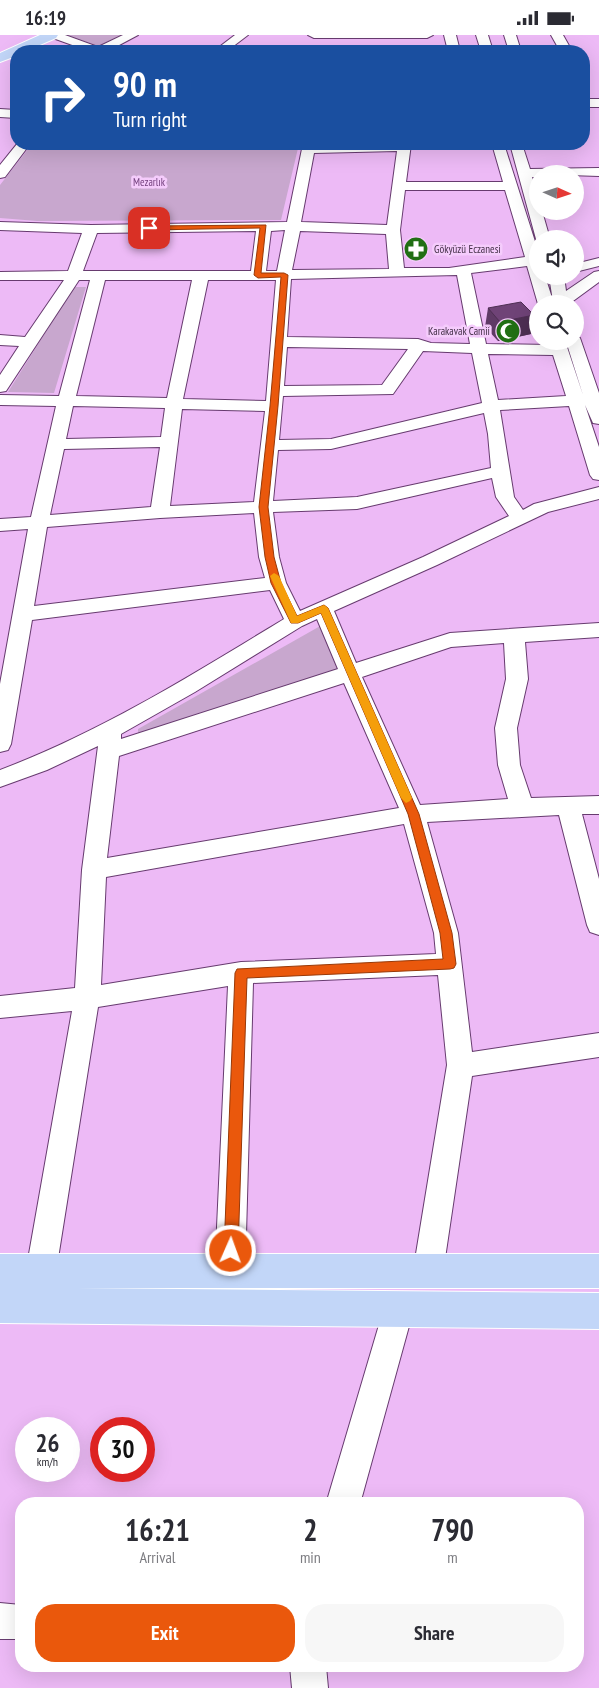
<!DOCTYPE html>
<html lang="en">
<head>
<meta charset="utf-8">
<style>
  body { margin:0; font-family:"PT Sans Narrow",sans-serif; background:#f7f7f7; color:#2b2b33; height:100vh; display:flex; flex-direction:column; font-size:19px; white-space:nowrap }
  * { box-sizing:border-box; margin:0 }
  p { font-size:16px; color:#7c7c81 }
  .icon { flex:none; width:28px; height:28px; fill:none; stroke:currentColor; stroke-width:2; stroke-linecap:round; stroke-linejoin:round }
  .map { position:relative; flex:1; overflow:hidden }
  .drawer { position:absolute; left:15px; top:1462px; width:569px; height:175px; display:flex; flex-direction:column; background:#fff; border-radius:20px; box-shadow:0 5px 20px #0002 }
  .drawer>* { flex:none }
  .banner { position:absolute; left:10px; top:10px; width:580px; height:105px; border-radius:20px; box-shadow:0 5px 20px #0002; background:#1a4fa0; color:#fff; overflow:hidden }
  .needle { width:32px; rotate:93deg }
  .controls { position:absolute; left:529px; top:130px; display:grid; gap:10px }
  .controls a { display:grid; place-items:center; width:55px; height:55px; border-radius:50%; background:#fff; box-shadow:0 5px 20px #0002; font-size:25px }
  .speed { position:absolute; left:15px; top:1382px; display:flex; gap:10px; font-size:25px; font-weight:700; text-align:center }
  .speed>* { display:grid; place-content:center; width:65px; height:65px; border-radius:50%; background:#fff; box-shadow:0 5px 20px #0002; line-height:1 }
  .speed small { font-size:12px; font-weight:400 }
  .speed .limit { border:8px solid #d22; background:#fff; color:#111 }
  .pin { position:absolute; display:grid; place-items:center; width:42px; height:42px; color:#fff; margin:-21px; border-radius:10px; box-shadow:0 2px 8px #0006 }
  .me { position:absolute; width:55px; margin:-28px; rotate:2deg; stroke-linejoin:round; filter:drop-shadow(0 0 4px #0008) }
  .turn { display:flex; align-items:center; gap:18px; height:105px; padding:0 20px; font-size:22px }
  .turn .icon { width:65px; height:65px; stroke-width:2.5 }
  .turn b { display:block; font-size:35px; line-height:42px }
  .eta { display:flex; justify-content:space-evenly; align-items:center; height:85px; text-align:center }
  .eta b { font-size:30px; font-weight:700; line-height:35px }
  .button { display:flex; gap:10px; margin-top:auto; padding:10px 20px }
  .button a { flex:1; height:58px; border-radius:20px; background:#ea580c; color:#fff; font-size:20px; font-weight:700; line-height:58px; text-align:center }
  .button a+a { background:#f7f7f7; color:#2b2b33 }
  .status { display:flex; justify-content:space-between; align-items:center; height:35px; padding:0 25px; background:#fff; direction:ltr }
  .status svg { height:14px; fill:currentColor }
  .map>svg:first-child { display:block }
  .green { fill:#c8a7ce }
  .lines { fill:none; stroke-linecap:round; stroke-linejoin:round }
  .minor-casing { stroke:#673b6f; stroke-width:2 }
  .major-casing { stroke:#fff; stroke-width:2 }
  .minor { fill:#fff; fill-rule:evenodd }
  .major { fill:#c2d6f8; fill-rule:evenodd }
  .wall { fill:#5f3a66 }
  .shaded-wall { fill:#4e2f53 }
  .building { fill:#6f4377; stroke:#4e2f53 }
  .route { fill:#ea580c; stroke:#983908 }
  .slow { fill:#f59e0b }
  .labels { text-anchor:middle; stroke-width:5; stroke-linejoin:round; paint-order:stroke }
  .far-park-label { font-size:11px; fill:#73407d; stroke:#f5ccfc }
  .far-poi-label { font-size:11px; fill:#432f47; stroke:#f5ccfc; text-anchor:start }
</style>
</head>
<body>
<div class="status"><b>16:19</b><svg viewBox="0 0 49 12"><path d="M0 12V9h3v3zM5 12V6h3v6zM10 12V3h3v9zM15 12V0h3v12zM26 1h20v11H26zM47 4h2v5h-2z"/></svg></div>
<div class="map">
<svg width="599" height="1653" viewBox="0 0 599 1653">
  <rect width="100%" height="100%" fill="#edbaf6"/>
  <path class="green" d="M66 0H122L98 11Z
    M32 109H299L281 185 37 186 0 183V150Z
    M74 252H86L54 358 8 357Z
    M322 590 341 636 138 702V694Z"/>
  <g class="lines">
    <defs>
      <path id="minor" d="M48 0H65L98 12 123 0H138L108 16H89L50 2Z
        M235 0H248L227 16H214Z
        M308 0H433L427 3H314Z
        M444 0H456L460 16H448Z
        M476 0H488L493 16H481Z
        M504 0H516L521 16H509Z
        M551 0H563L572 16H560Z
        M584 64H599V72H584Z
        M0 74 16 75V83L0 82Z
        M17 109H30L5 142 0 143V130Z
        M303 109H411L406 147H503L492 109H504L538 216V241H545L553 266 549 241H564L566 256 594 237 599 236V247L569 269H538L527 231 471 238 486 309 550 310 549 306H565L583 360 566 306H575V301L580 303 599 358V389L593 388 585 370 599 412V445L593 444 590 440 569 371 500 375 514 462 523 475 534 469 599 452V464L548 477 437 530 334 576 356 628 450 598 599 588V602L525 607 528 644 517 693 520 730 531 763 599 761V779H582L599 844V900L590 897 587 890 559 780 427 787 458 898 472 1017 599 998V1022L472 1041 443 1237 439 1247 428 1252 417 1247 413 1237 447 1030 438 940 253 948 245 1236 241 1246 230 1251 219 1246 215 1236 228 951 98 972 56 1236 52 1246 41 1251 30 1246 26 1236 72 976 0 983V961L75 953 82 835 98 711 47 735 0 752V735C101 697 192 640 284 584L270 555 32 585 11 709 8 715 0 717V649L28 494 0 496V484L31 482 56 371 0 370V360L59 361 90 245H79L6 356 0 357V340L19 311 0 310V300L25 302 64 245H0V237L68 236 82 198 0 195V187L91 190 287 187ZM397 116 387 190 301 187 314 118ZM405 155H505L525 222 449 233H404L400 195ZM285 195 277 236H266L271 196ZM256 196 251 236H83L97 198ZM300 196 386 199 389 234 292 235ZM457 240 470 309 431 308 418 304 287 302 291 244ZM105 245H192L167 363 76 361ZM208 245H276L266 366 183 364ZM287 312 408 314 382 350 284 351ZM423 316 472 318 482 368 331 404 279 405 283 361 393 359ZM488 319 553 320 566 361 498 365ZM73 371 165 373 161 402 66 404ZM182 374 265 376 254 467 170 471ZM484 378 488 399 491 433 357 462 273 466 278 415 331 414ZM160 412 151 472 50 480 64 414ZM492 443 496 462 509 481 423 522 300 576 286 548 279 522 273 477 357 474ZM254 478 259 522 265 543 34 571 47 492 160 483ZM317 584 338 634 121 704V699L195 657 302 591ZM504 608 506 644 495 693 498 730 508 764 420 770 362 642 451 612ZM344 648 399 773 107 823 119 721ZM404 789 434 898 436 919 241 927 101 950 106 842Z
        M510 109H522L530 134 599 133V141L538 139V142H532L538 160V176H542L550 204H538V206L536 204Z
        M599 223V231L575 237V229Z
        M399 1258 410 1262 414 1273 360 1469H326L384 1273 388 1262Z
        M0 1568 21 1570V1604H0Z
        M290 1631H326L328 1653H292Z"/>
      <path id="major" d="M40 0H58L56 3 26 16H16V21L0 27V18Z
        M0 1219H599V1253H77L599 1258V1294L0 1288Z"/>
    </defs>
    <use href="#minor" class="minor-casing"/>
    <use href="#major" class="major-casing"/>
    <use href="#minor" class="minor"/>
    <use href="#major" class="major"/>
  </g>
  <path class="wall" d="M488 273 534 280 531 299 498 306 485 292Z"/>
  <path class="shaded-wall" d="M534 280 531 299 498 306 500 287Z"/>
  <path class="building" d="M521 267 534 280 500 287 488 273Z"/>
  <path class="route" d="M266 190 261 238H284L288 240 278 371 268 472 274 522 281 548 297 581 324 570 328 573 419 779 452 898 456 929 454 933 450 934 247 943 238 1216 236 1221 231 1223 226 1221 224 1216 235 938 237 934 443 924 440 898 408 779 321 578 298 588H291L271 548 265 522 259 472 270 371 281 242 258 243 254 240 260 193 149 195 145 193 149 191Z"/>
  <path class="slow" d="M274 538 279 541 297 581 324 570 328 573 412 763 410 766 406 768 401 763 321 578 298 588H291L270 541Z"/>
  <defs>
    <symbol id="pharmacy-disc" viewBox="-11 -11 22 22"><circle r="9.5" fill="#216f14" stroke="#f5ccfc"/><path d="M-2-6h4v4h4v4h-4v4h-4v-4h-4v-4h4Z" fill="#fff"/></symbol>
    <symbol id="mosque-disc" viewBox="-11 -11 22 22"><circle r="9.5" fill="#216f14" stroke="#f5ccfc"/><path d="M3.5-4.9A6 6 0 1 0 3.5 4.9A5 5 0 1 1 3.5-4.9Z" fill="#fff"/></symbol>
  </defs>
  <g fill-rule="evenodd">
    <use href="#pharmacy-disc" x="402" y="200" width="28" height="28"/>
    <use href="#mosque-disc" x="494" y="282" width="28" height="28"/>
  </g>
  <g class="labels">
    <g class="far-park-label">
      <text x="149" y="151">Mezarlık</text>
    </g>
    <g class="far-poi-label">
      <text x="434" y="218">Gökyüzü Eczanesi</text>
      <text x="490" y="300" text-anchor="end">Karakavak Camii</text>
    </g>
  </g>
</svg>
<div class="controls">
<a><svg class="needle" viewBox="-14 -14 28 28"><path d="M0-13l5 13h-10z" fill="#e53935"/><path d="M0 13l5-13h-10z" fill="#7c7c81"/></svg></a>
<a><svg class="icon" aria-label="sound" viewBox="0 0 24 24"><path d="M4 9h4l5-4v14l-5-4H4zM17 9q2 3 0 6"/></svg></a>
<a><svg class="icon" aria-label="search" viewBox="0 0 24 24"><circle cx="10" cy="10" r="6"/><path d="M15 15l6 6"/></svg></a>
</div>
<div class="speed"><div>26<small>km/h</small></div><div class="limit">30</div></div>
<div class="pin" style="left:149px;top:193px;background:#d93025"><svg class="icon" aria-label="arrive" viewBox="0 0 24 24"><path d="M6 21V4h12l-3 4 3 4H6"/></svg></div>
<svg class="me" style="left:231px;top:1216px" viewBox="-20 -20 40 40"><circle r="17" fill="#ea580c" stroke="#fff" stroke-width="3"/><path d="M0-11L8 9 0 5-8 9z" fill="#fff"/></svg>
<div class="banner">
<div class="turn"><svg class="icon" aria-label="right" viewBox="0 0 24 24"><path d="M7 20v-9h11M14 6l5 5-5 5"/></svg><div><b>90 m</b>Turn right</div></div>
</div>
<section class="drawer">
<div class="eta">
<div><b>16:21</b><p>Arrival</p></div>
<div><b>2</b><p>min</p></div>
<div><b>790</b><p>m</p></div>
</div>
<div class="button"><a>Exit</a><a>Share</a></div>
</section>
</div>
</body>
</html>
